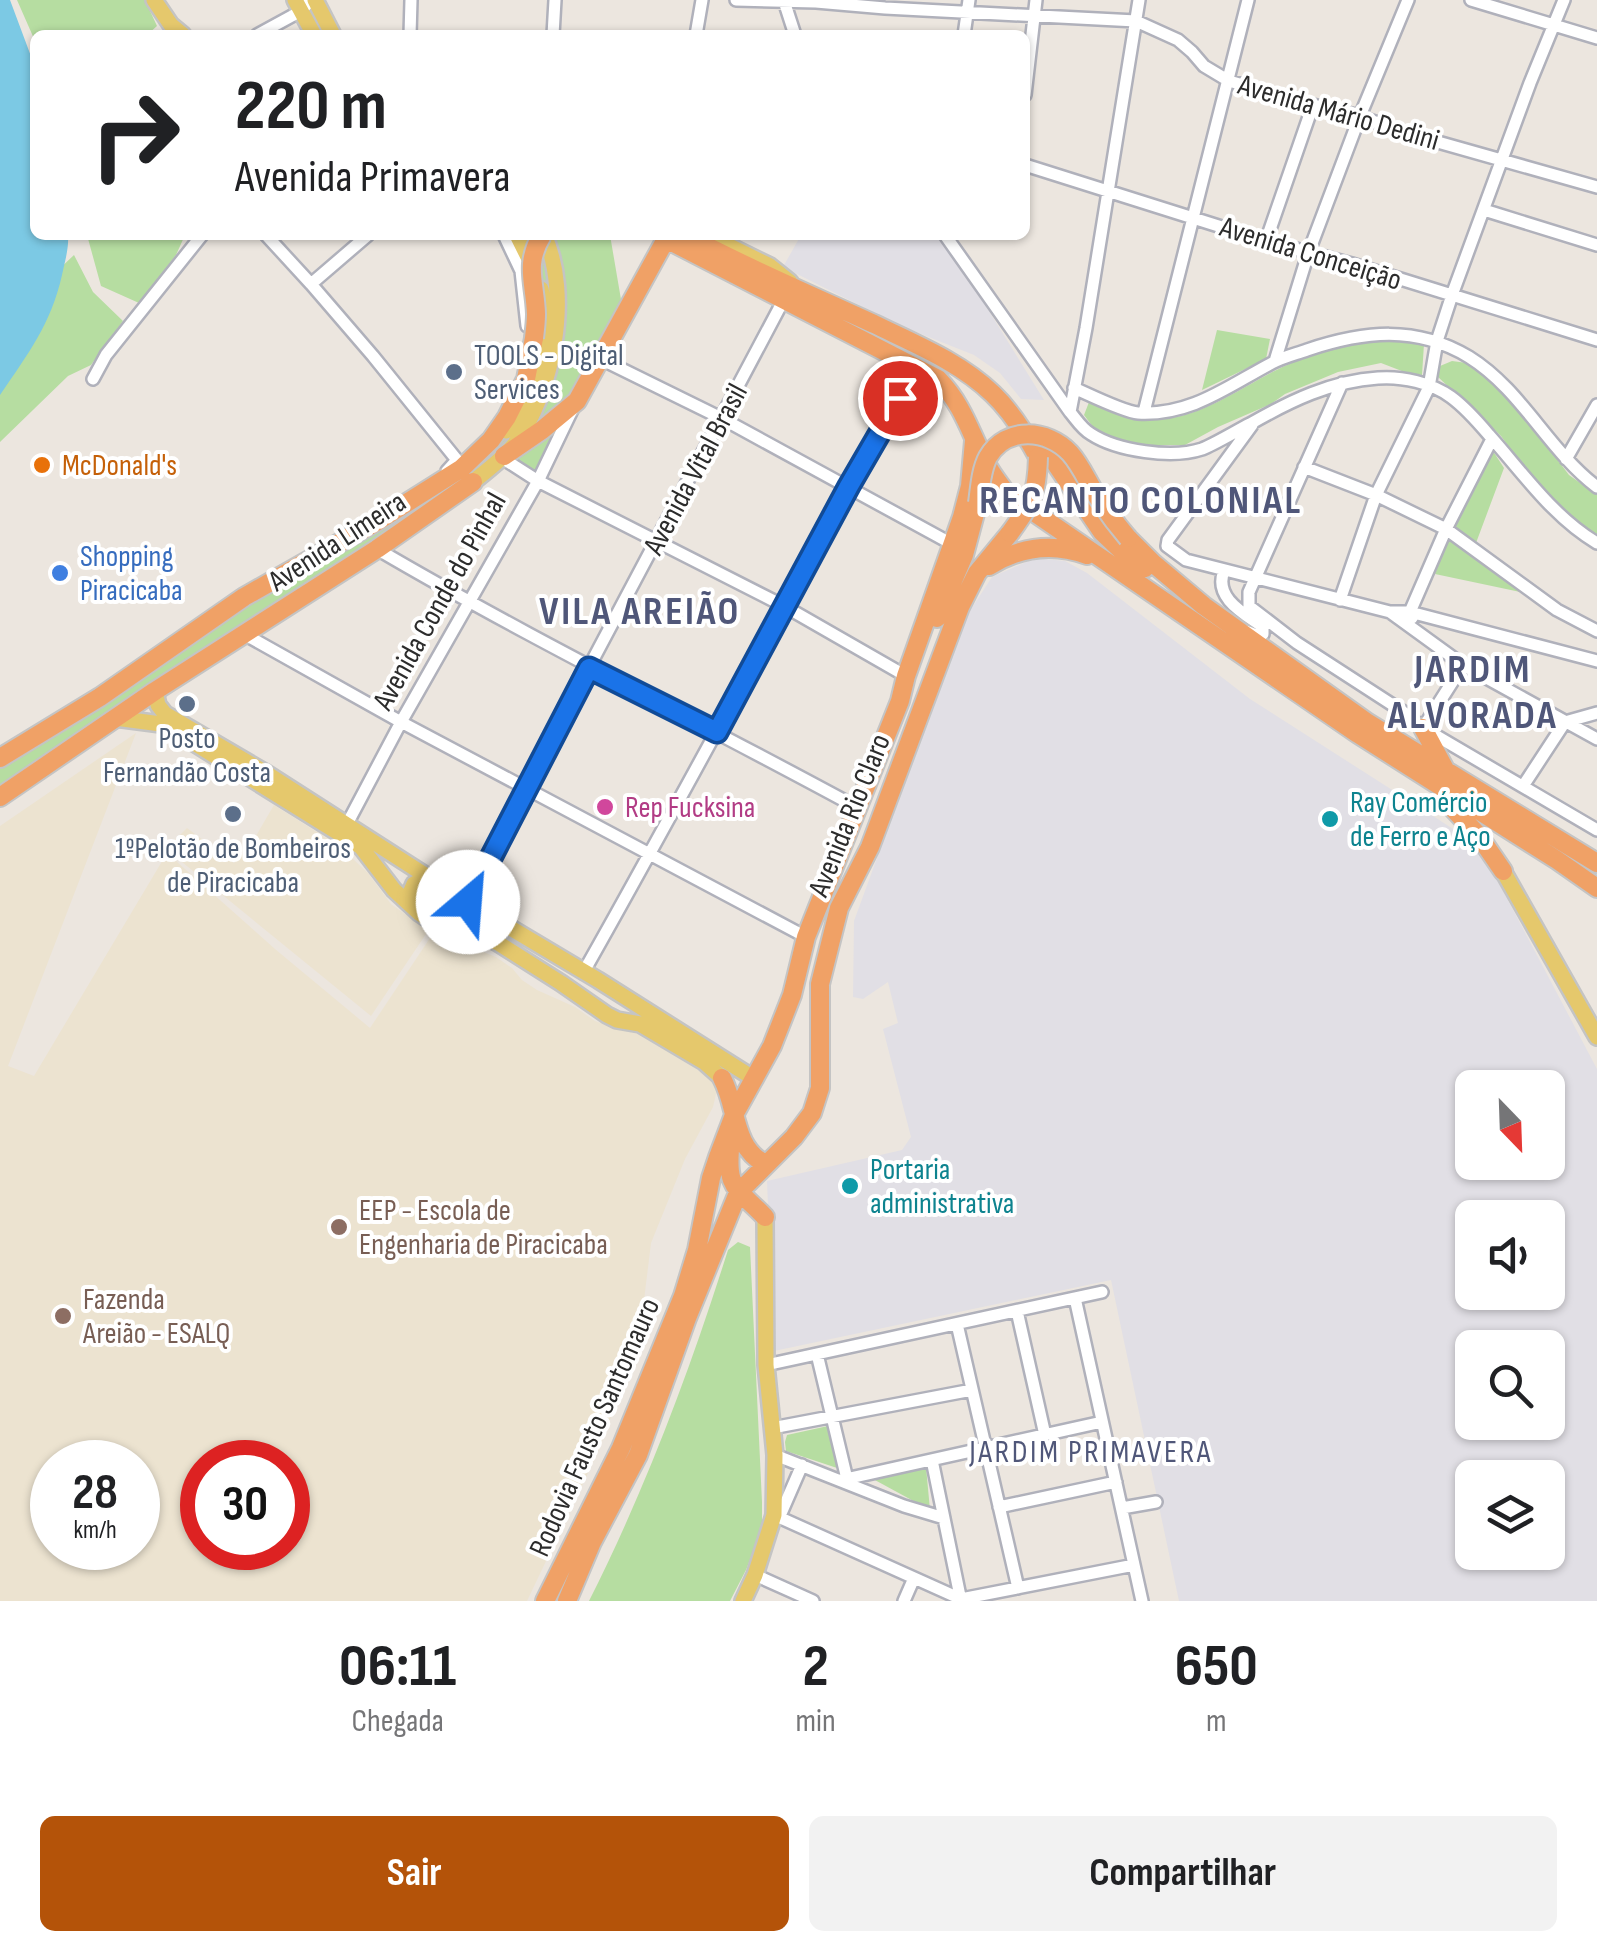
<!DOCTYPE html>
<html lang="pt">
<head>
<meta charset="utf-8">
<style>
  body { margin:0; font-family:"Sofia Sans Condensed",sans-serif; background:#f2f2f2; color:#202124; height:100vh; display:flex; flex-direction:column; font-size:38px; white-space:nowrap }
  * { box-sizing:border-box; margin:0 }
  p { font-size:32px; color:#757577 }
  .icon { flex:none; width:55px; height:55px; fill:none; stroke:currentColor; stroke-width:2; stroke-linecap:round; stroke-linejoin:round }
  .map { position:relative; height:1601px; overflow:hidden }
  .side { display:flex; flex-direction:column; background:#fff; flex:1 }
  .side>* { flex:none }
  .hud { position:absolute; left:30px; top:30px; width:1000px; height:210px; border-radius:15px; box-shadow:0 2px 8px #0004; background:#fff; color:#202124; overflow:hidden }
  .needle { width:65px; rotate:157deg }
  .controls { position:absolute; left:1455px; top:1070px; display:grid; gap:20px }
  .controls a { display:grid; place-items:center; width:110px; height:110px; border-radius:15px; background:#fff; box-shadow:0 2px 8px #0004; font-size:50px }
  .speed { position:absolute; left:30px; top:1440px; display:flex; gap:20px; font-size:50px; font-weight:700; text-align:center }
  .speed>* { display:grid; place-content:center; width:130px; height:130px; border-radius:50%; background:#fff; box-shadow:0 2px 8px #0004; line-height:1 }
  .speed small { font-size:25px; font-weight:400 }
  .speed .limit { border:15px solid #d22; background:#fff; color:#111 }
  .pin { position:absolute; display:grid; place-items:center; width:85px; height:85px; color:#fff; margin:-42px; border:5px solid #fff; border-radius:50%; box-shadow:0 2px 10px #0007 }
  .me { position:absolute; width:110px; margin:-55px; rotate:27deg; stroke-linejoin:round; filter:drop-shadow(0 0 8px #0008) }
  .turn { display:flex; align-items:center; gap:35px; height:210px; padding:0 40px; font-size:45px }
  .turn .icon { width:130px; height:130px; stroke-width:2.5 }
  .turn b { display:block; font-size:70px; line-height:85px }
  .eta { display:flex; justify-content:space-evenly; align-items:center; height:170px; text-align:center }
  .eta b { font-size:60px; font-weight:700; line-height:70px }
  .primary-button { display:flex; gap:20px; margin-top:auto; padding:20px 40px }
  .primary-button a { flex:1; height:115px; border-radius:15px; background:#b45309; color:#fff; font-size:40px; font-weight:700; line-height:115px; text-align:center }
  .primary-button a+a { background:#f2f2f2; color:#202124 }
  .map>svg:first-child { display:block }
  .industrial { fill:#e1dfe5; fill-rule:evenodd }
  .education { fill:#ece3d0; fill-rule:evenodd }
  .green { fill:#b6dda1 }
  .water { fill:#7cc9e4 }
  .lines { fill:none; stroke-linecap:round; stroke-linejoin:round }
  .minor-casing { stroke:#b0b1bb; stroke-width:16 }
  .major-casing { stroke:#c4c4c4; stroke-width:20 }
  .highway-casing { stroke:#c4c4c4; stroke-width:22 }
  .minor { stroke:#fff; stroke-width:11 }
  .major { stroke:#e5c86c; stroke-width:15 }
  .highway { stroke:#f0a166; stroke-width:18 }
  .highway-bridge-casing { stroke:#c4c4c4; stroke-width:22; stroke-linecap:butt }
  .highway-bridge { stroke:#f0a166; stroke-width:18 }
  .route-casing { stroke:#114b97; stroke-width:25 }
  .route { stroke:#1a73e8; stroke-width:18 }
  .service-dot { fill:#5c6f8a; stroke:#fff; stroke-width:4 }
  .food-dot { fill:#e8710a; stroke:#fff; stroke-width:4 }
  .shop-dot { fill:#3f7fe0; stroke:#fff; stroke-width:4 }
  .hotel-dot { fill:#d1479c; stroke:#fff; stroke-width:4 }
  .culture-dot { fill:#0f9aa8; stroke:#fff; stroke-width:4 }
  .education-dot { fill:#8d6e63; stroke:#fff; stroke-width:4 }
  .labels { text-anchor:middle; stroke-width:8; stroke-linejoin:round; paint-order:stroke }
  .street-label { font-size:30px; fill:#2c2c2c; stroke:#fff }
  .service-label { font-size:30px; fill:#4e5e75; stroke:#fff }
  .food-label { font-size:30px; fill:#c56008; stroke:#fff; text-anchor:start }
  .shop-label { font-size:30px; fill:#366cbe; stroke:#fff; text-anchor:start }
  .culture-label { font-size:30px; fill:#0d838f; stroke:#fff; text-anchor:start }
  .hotel-label { font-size:30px; fill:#b23c85; stroke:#fff; text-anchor:start }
  .education-label { font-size:30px; fill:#785e54; stroke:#fff; text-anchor:start }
  .neighbourhood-label { font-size:32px; letter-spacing:2.5px; fill:#505779; stroke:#fff }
  .district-label { font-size:40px; font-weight:bold; letter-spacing:2.5px; fill:#505779; stroke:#fff }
</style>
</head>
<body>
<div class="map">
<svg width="1597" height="1601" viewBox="0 0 1597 1601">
  <rect width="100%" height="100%" fill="#ece6df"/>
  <path class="industrial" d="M801 235H937L971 282 1044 400 1021 399 1000 373 974 355 901 326 783 267Z
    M1035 558 1065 561 1087 573 1250 699 1472 841 1492 870 1597 1069V1601H1179L1111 1280 774 1351 767 1181 902 1150 911 1137 883 1029 898 1023 888 982 863 999 853 997 854 921 964 620 992 577ZM1472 1088H1548V1162H1472ZM1472 1218H1548V1292H1472ZM1472 1348H1548V1422H1472ZM1472 1478H1548V1552H1472Z"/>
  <path class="education" d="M136 733 8 1066 34 1076 167 853 275 949 370 1028 434 932 496 957 512 968 522 980 537 990 575 1007 595 1021 614 1028 644 1035 713 1080 717 1090 713 1107 685 1159 651 1243 639 1341 598 1452 527 1601H0V826ZM52 1462H138V1548H52ZM202 1462H288V1548H202Z
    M274 805 339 846 368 873 391 904 428 931 371 1016 166 849 187 828 234 863 250 846Z"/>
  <path class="green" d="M17 0H145L157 26 147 35H35V41Z
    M87 235H185L176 255 139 303 101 286Z
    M517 235H544L546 240C569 306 556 388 515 444 497 468 469 485 445 502 407 528 369 554 331 578 220 650 109 723 0 797V758C34 736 71 718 104 694 151 661 198 625 248 595 315 554 386 520 451 475 472 461 494 447 510 427 555 369 554 296 517 235Z
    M550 235H610L624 317 538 481 510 459 541 430V413L554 374Z
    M74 255 93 292 123 321 91 365 68 376 0 442V325Z
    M1217 330 1270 339 1266 359 1202 390Z
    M1392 335 1424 344 1422 375 1407 373 1381 363 1338 372 1285 394 1271 404 1218 427 1185 445H1152L1117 441 1093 427 1084 415 1091 397C1110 404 1131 414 1150 418 1194 425 1248 382 1287 365 1320 349 1355 341 1392 335Z
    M1452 361 1467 363 1491 380 1512 400 1569 475 1597 495V538L1568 518 1534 482 1501 436 1438 377 1440 366Z
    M1491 448 1504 468 1476 543 1455 528Z
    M1449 537 1525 593 1435 574Z
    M738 1242 750 1247 762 1502V1529L746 1570 730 1601H589C646 1488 690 1370 728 1250Z
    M828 1426 837 1468 786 1451 785 1442 787 1435Z
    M926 1467 930 1510 873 1479Z"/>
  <path class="water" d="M0 0H10L35 67V235H68C69 248 65 261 62 275 51 324 28 354 0 395Z"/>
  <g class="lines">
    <defs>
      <path id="minor" d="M736 0 816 2 885 8 1136 21 1178 40 1192 52 1204 66 1229 81 1313 105 1352 114 1413 135 1597 187
        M1471 0 1597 38
        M784 1 795 35
        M257 35 301 11 311 0
        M410 35 411 0
        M553 35 555 0
        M696 35 702 0
        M964 35 969 0
        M1025 95 1036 0
        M1025 165 1266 241 1352 264 1597 340
        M1484 210 1597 245
        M266 235 311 284 373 356 457 460 447 471
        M504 235 521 271 527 326
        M945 235 1070 412C1076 419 1082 429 1091 434 1117 451 1172 459 1202 449 1215 444 1236 431 1250 424 1290 401 1331 381 1378 378 1402 376 1432 383 1451 397 1466 408 1478 422 1489 435 1523 473 1553 517 1597 543
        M1266 241 1313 105
        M311 284 368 235
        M601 359 723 419 952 544
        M1275 361 1308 254 1360 116 1408 0
        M93 379 106 355 202 235
        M1342 383 1249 592V606L1297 643 1402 711 1423 728 1597 830
        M1074 388C1090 395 1124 412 1138 413 1191 416 1228 386 1272 363 1283 357 1296 354 1307 350 1364 331 1416 325 1469 357 1522 390 1548 450 1597 487
        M1070 412 1086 328 1139 0
        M1144 412 1248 0
        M1252 425 1168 540 1167 546 1186 560 1390 612H1410L1597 661
        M502 458 538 481 784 606 906 676
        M1566 459 1597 405
        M1304 467 1376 495 1446 529 1557 610 1597 631
        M377 549C534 641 698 721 858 808
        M1224 571C1213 598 1245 614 1263 627V634L1259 636 1245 631
        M1340 600 1376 495 1429 387 1437 341 1452 295 1530 83 1564 0
        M1390 612 1463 665 1597 739
        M1412 618 1410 612 1446 529 1492 439
        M244 634 401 722 806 937
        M1423 728 1463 665
        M1523 786 1565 722 1597 713
        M346 826 401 722 538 481 573 408
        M467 902 525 788 783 301
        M583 973C697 772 802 568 918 368
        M1075 1298 1142 1601
        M1017 1311 1045 1435
        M957 1324 1018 1588
        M817 1354 847 1479
        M766 1365 1102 1292
        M772 1428 972 1390
        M775 1455 904 1506 944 1518
        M932 1460 961 1601
        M841 1480 1102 1422
        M999 1507 1116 1482
        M1122 1508 1156 1502
        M774 1515 961 1599 1134 1565
        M779 1518 802 1465
        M755 1575 813 1601
        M904 1601 914 1578"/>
      <path id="major" d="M154 0 171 25 183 35
        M295 0 314 35
        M315 0 333 35
        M517 235 533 267
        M707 235 770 266 790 282
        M506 431C538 392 553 338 541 289
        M473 482C487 470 503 459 514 445 553 393 572 295 544 235
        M155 691 158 705 165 714 266 773 467 902 598 980 753 1078
        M115 718 161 724 178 733 361 847 394 890 419 913 431 921 483 936 498 943 561 983 607 1015 617 1020 640 1024 704 1062 722 1078
        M1503 871 1597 1037
        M412 906 408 898 414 884 424 879 436 880
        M743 1601 755 1575 774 1515 775 1455 766 1365 765 1217"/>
      <path id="highway" d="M685 235C747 268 811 295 874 324 915 344 960 362 993 394 1012 412 1026 435 1038 457
        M1039 439 1102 532 1123 552 1145 568
        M504 456 542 430 577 401 666 239 938 379C964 406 970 433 987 465 992 475 1000 484 1006 493L1358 734 1557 860 1597 888
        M1128 538 1154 564 1204 606 1368 723 1597 863
        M989 566C1020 547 1052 542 1087 555
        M937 618 964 555 977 506
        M1423 728 1447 773
        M0 758 100 697 244 597 378 521 462 468 491 440 507 417 526 379 534 338
        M0 797 155 691 377 549 473 482
        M1443 798 1479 836 1503 871
        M722 1078C738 1108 732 1146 765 1164
        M731 1140C725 1189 735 1186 765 1217
        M545 1601 621 1448 683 1296 697 1250 711 1178 718 1157 734 1115 772 1046 792 995 806 937 900 701 906 676 962 517 970 486 974 441
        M567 1601 592 1542 638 1455 687 1318 738 1193 794 1137 812 1113 820 1088V984L839 908 870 847 960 607 977 573 1010 533"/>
    </defs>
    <use href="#minor" class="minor-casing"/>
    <use href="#major" class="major-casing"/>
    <use href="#highway" class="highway-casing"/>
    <use href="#minor" class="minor"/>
    <use href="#major" class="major"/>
    <use href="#highway" class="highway"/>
    <defs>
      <path id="highway-bridge" d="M534 338C535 330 536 322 536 314 535 282 524 265 542 235
        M978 503C980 488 981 470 988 457 1006 426 1048 429 1070 453 1080 464 1087 480 1095 493 1105 509 1116 524 1128 538
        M1010 533C1032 503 1037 495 1038 457"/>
    </defs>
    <use href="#highway-bridge" class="highway-bridge-casing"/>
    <use href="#highway-bridge" class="highway-bridge"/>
  </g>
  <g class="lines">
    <defs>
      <path id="route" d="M468 902 589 668 717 732 849 486 900 398"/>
    </defs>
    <use href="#route" class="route-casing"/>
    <use href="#route" class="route"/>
  </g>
  <g class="service-dot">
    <circle cx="454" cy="372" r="10"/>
    <circle cx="187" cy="704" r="10"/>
    <circle cx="233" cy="814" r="10"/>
  </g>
  <circle class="food-dot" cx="42" cy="465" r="10"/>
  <circle class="shop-dot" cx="60" cy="573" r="10"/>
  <circle class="hotel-dot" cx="605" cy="807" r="10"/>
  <g class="culture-dot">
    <circle cx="1330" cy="819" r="10"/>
    <circle cx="850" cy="1186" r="10"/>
  </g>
  <g class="education-dot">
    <circle cx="339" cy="1227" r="10"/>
    <circle cx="63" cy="1316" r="10"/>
  </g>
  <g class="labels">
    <g class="street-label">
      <text transform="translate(1339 112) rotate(16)" y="10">Avenida Mário Dedini</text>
      <text transform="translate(1311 253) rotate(17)" y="10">Avenida Conceição</text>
      <text transform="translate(695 469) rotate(-62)" y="10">Avenida Vital Brasil</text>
      <text transform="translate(337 541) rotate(-33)" y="10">Avenida Limeira</text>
      <text transform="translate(439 601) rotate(-61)" y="10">Avenida Conde do Pinhal</text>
      <text transform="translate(849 815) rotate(-68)" y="10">Avenida Rio Claro</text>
      <text transform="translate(594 1427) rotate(-66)" y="10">Rodovia Fausto Santomauro</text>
    </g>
    <g class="service-label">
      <text x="474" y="365" text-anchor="start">TOOLS - Digital<tspan x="474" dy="34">Services</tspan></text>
      <text x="187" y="748">Posto<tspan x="187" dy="34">Fernandão Costa</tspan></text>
      <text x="233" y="858">1ºPelotão de Bombeiros<tspan x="233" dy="34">de Piracicaba</tspan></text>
    </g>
    <g class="food-label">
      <text x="62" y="475">McDonald's</text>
    </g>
    <g class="shop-label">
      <text x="80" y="566">Shopping<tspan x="80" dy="34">Piracicaba</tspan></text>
    </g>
    <g class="culture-label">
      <text x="1350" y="812">Ray Comércio<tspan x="1350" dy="34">de Ferro e Aço</tspan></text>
      <text x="870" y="1179">Portaria<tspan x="870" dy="34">administrativa</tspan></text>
    </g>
    <g class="hotel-label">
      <text x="625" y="817">Rep Fucksina</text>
    </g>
    <g class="education-label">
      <text x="359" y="1220">EEP - Escola de<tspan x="359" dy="34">Engenharia de Piracicaba</tspan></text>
      <text x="83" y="1309">Fazenda<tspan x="83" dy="34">Areião - ESALQ</tspan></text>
    </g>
    <g class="neighbourhood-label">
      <text x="1091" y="1462">JARDIM PRIMAVERA</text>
    </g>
    <g class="district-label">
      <text x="1141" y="513">RECANTO COLONIAL</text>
      <text x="640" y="624">VILA AREIÃO</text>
      <text x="1473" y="682">JARDIM<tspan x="1473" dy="46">ALVORADA</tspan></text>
    </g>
  </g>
</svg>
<div class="controls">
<a><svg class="needle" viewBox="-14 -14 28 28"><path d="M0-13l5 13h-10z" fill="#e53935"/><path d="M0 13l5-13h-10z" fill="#757577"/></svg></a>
<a><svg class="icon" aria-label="sound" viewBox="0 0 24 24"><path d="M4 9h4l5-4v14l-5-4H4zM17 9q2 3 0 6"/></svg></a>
<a><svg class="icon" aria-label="search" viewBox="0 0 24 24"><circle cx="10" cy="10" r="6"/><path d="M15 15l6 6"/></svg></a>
<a><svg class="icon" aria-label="layers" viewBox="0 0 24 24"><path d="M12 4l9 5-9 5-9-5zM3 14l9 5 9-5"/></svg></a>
</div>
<div class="speed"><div>28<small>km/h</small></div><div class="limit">30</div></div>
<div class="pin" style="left:900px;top:398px;background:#d93025"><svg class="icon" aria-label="arrive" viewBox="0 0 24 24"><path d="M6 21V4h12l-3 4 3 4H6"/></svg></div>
<svg class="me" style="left:468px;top:902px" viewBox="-20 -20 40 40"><circle r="19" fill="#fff"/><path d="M0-13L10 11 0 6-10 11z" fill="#1a73e8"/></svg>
<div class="hud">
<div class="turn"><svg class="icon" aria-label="right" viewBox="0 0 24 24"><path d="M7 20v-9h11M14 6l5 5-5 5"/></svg><div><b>220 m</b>Avenida Primavera</div></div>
</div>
</div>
<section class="side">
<div class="eta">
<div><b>06:11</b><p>Chegada</p></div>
<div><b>2</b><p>min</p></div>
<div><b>650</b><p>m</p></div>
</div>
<div class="primary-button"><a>Sair</a><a>Compartilhar</a></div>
</section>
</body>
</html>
